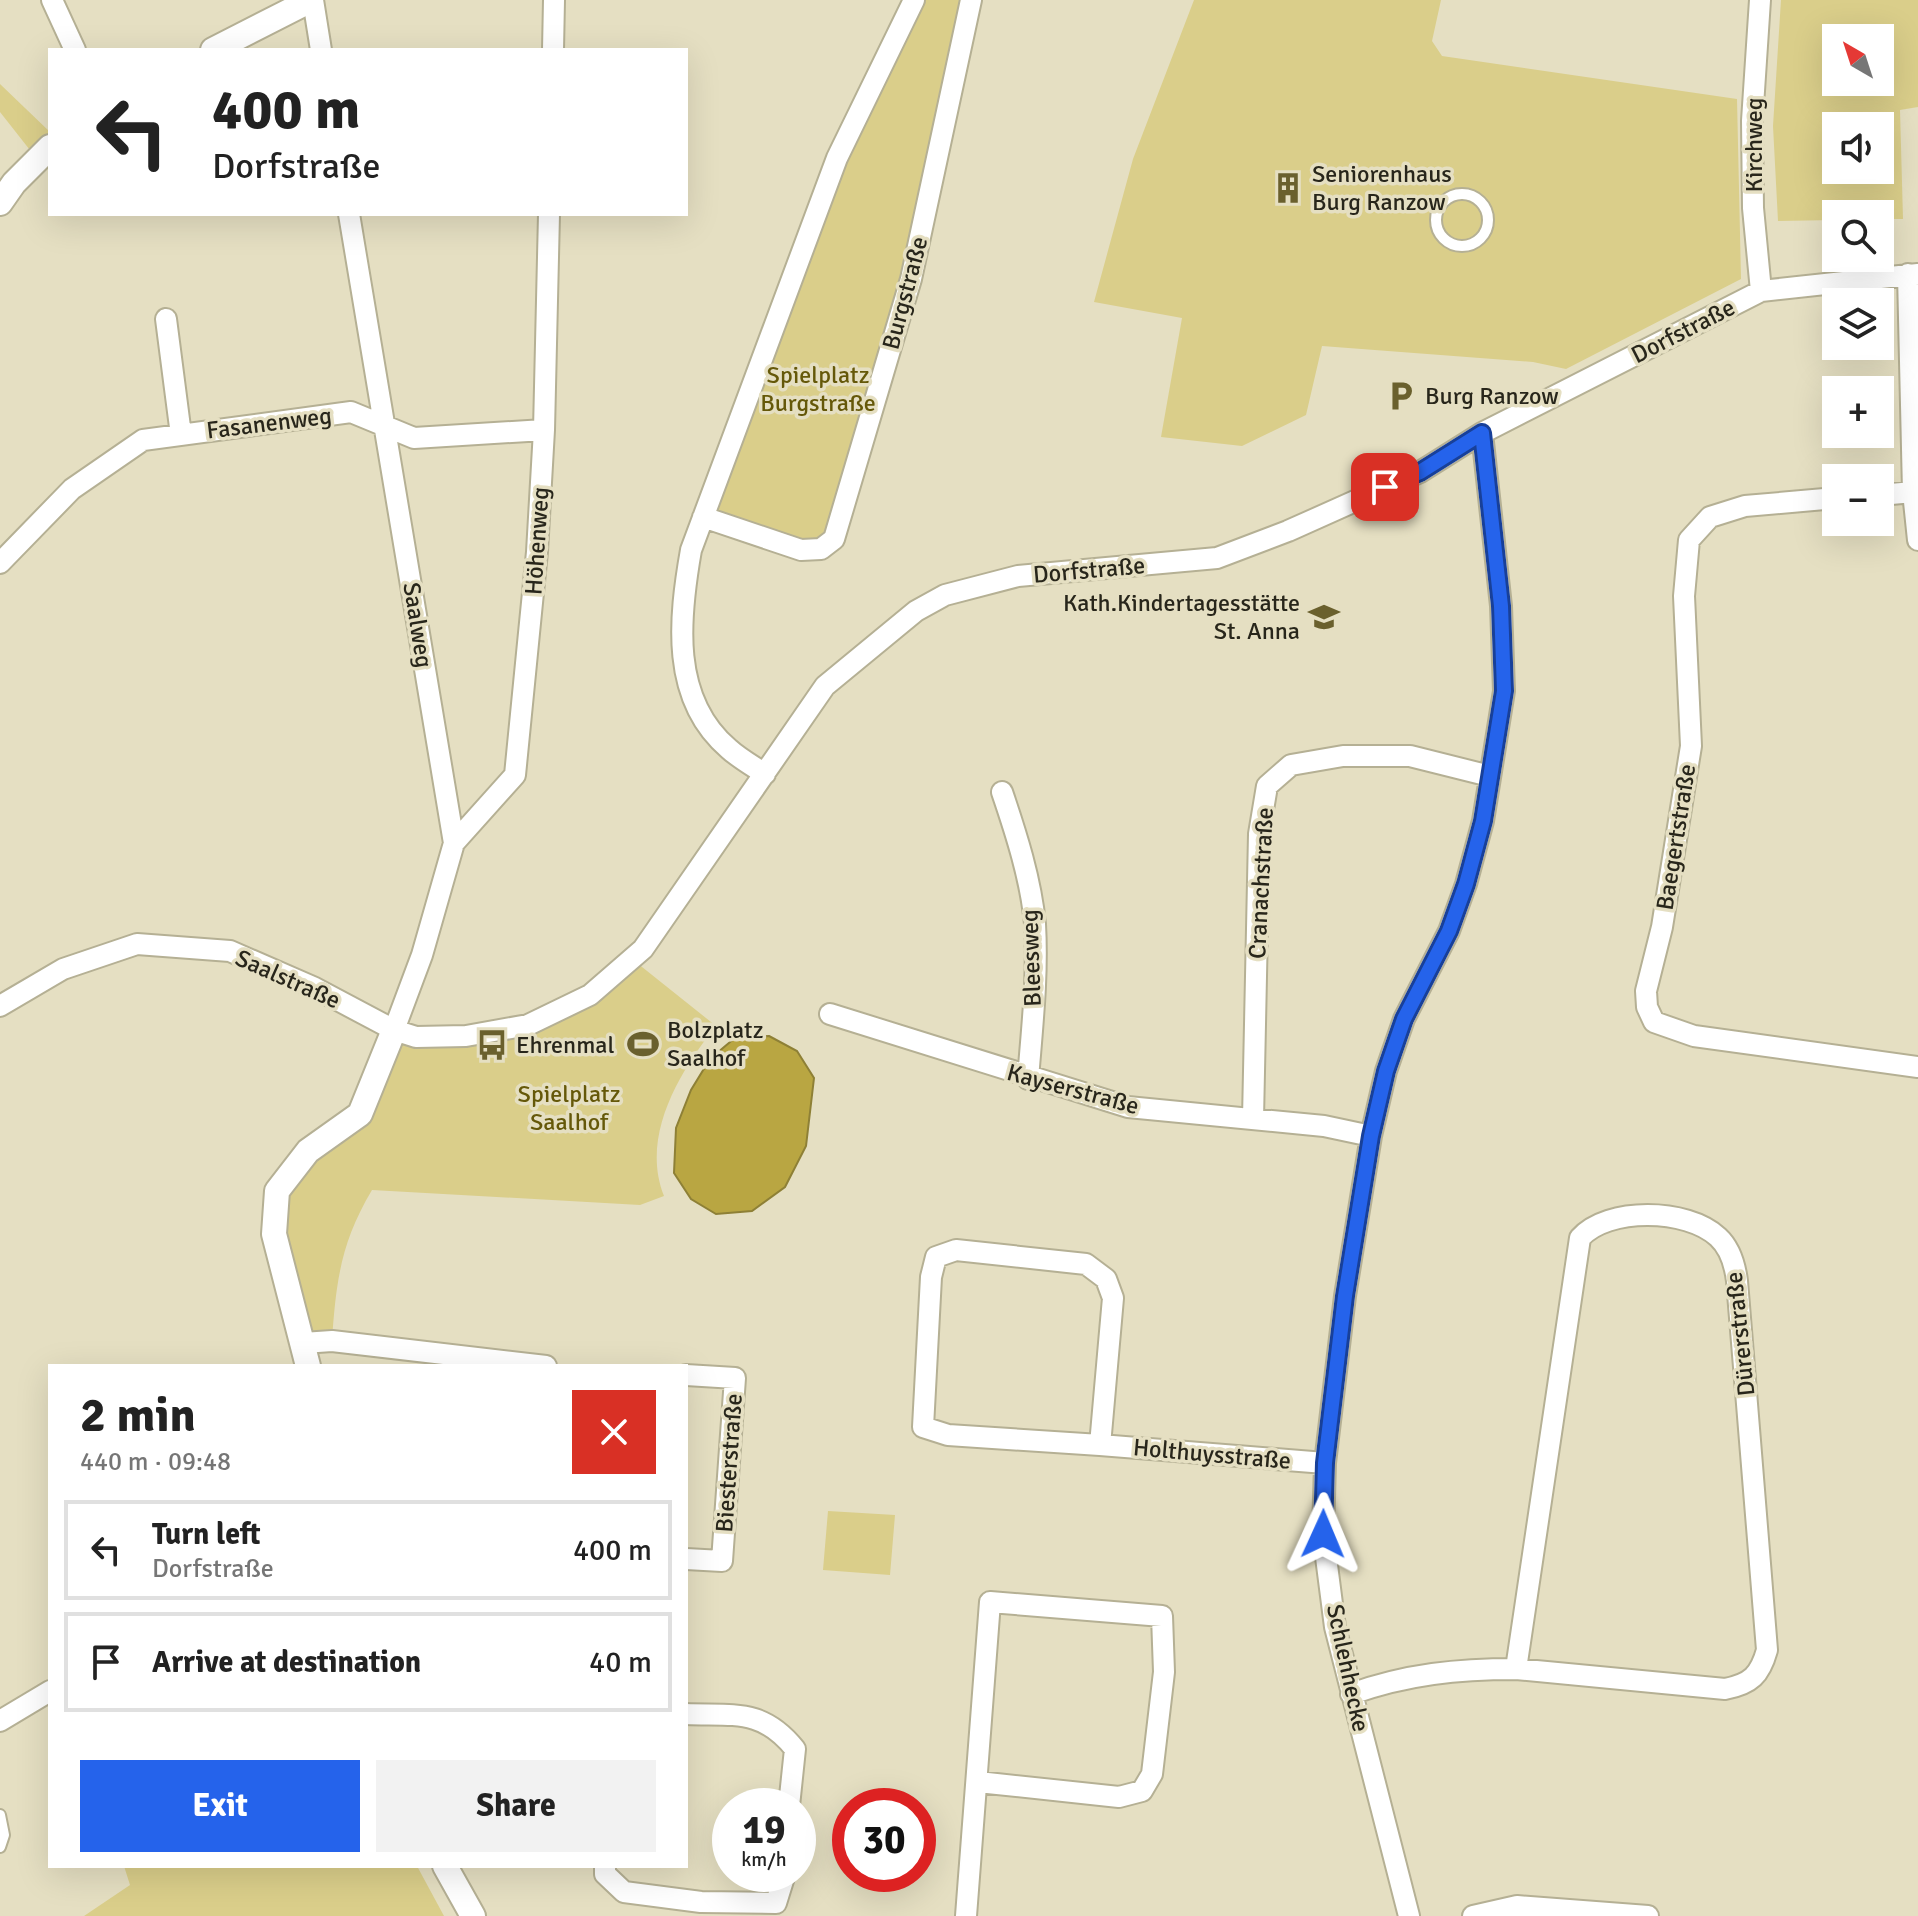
<!DOCTYPE html>
<html lang="en">
<head>
<meta charset="utf-8">
<style>
  body { margin:0; font-family:Signika,sans-serif; background:#f2f2f2; color:#222; height:100vh; display:flex; flex-direction:column; font-size:30px; white-space:nowrap }
  * { box-sizing:border-box; margin:0 }
  p { font-size:26px; color:#767676 }
  .icon { flex:none; width:44px; height:44px; fill:none; stroke:currentColor; stroke-width:2; stroke-linecap:round; stroke-linejoin:round }
  .map { position:relative; flex:1; overflow:hidden }
  .details { position:absolute; left:48px; top:1364px; width:640px; height:504px; display:flex; flex-direction:column; background:#fff; border-radius:0px; box-shadow:0 8px 32px #0002 }
  .details>* { flex:none }
  .top-card { position:absolute; left:48px; top:48px; width:640px; height:168px; border-radius:0px; box-shadow:0 8px 32px #0002; background:#fff; color:#222; overflow:hidden }
  .needle { width:52px; rotate:321deg }
  .tools { position:absolute; left:1822px; top:24px; display:grid; gap:16px }
  .tools a { display:grid; place-items:center; width:72px; height:72px; border-radius:0px; background:#fff; box-shadow:0 8px 32px #0002; font-size:40px }
  .speed { position:absolute; left:712px; top:1788px; display:flex; gap:16px; font-size:40px; font-weight:700; text-align:center }
  .speed>* { display:grid; place-content:center; width:104px; height:104px; border-radius:50%; background:#fff; box-shadow:0 8px 32px #0002; line-height:1 }
  .speed small { font-size:20px; font-weight:400 }
  .speed .limit { border:12px solid #d22; background:#fff; color:#111 }
  .pin { position:absolute; display:grid; place-items:center; width:68px; height:68px; color:#fff; margin:-34px; border-radius:16px; box-shadow:0 4px 12px #0006 }
  .me { position:absolute; width:88px; margin:-44px; rotate:1deg; stroke-linejoin:round; filter:drop-shadow(0 0 6px #0008) }
  .turn { display:flex; align-items:center; gap:28px; height:168px; padding:0 32px; font-size:36px }
  .turn .icon { width:104px; height:104px; stroke-width:2.5 }
  .turn b { display:block; font-size:56px; line-height:68px }
  .round { display:grid; place-items:center; flex:none; width:84px; height:84px; border-radius:0px; background:#f2f2f2 }
  .overview { display:flex; align-items:center; justify-content:space-between; height:136px; padding:0 32px }
  h1 { font-size:48px; font-weight:700; line-height:60px }
  .action { display:flex; gap:16px; margin-top:auto; padding:16px 32px }
  .action a { flex:1; height:92px; border-radius:0px; background:#2563eb; color:#fff; font-size:32px; font-weight:700; line-height:92px; text-align:center }
  .action a+a { background:#f2f2f2; color:#222 }
  ul { padding:0; list-style:none }
  li { display:flex; align-items:center; gap:24px; height:100px; margin:0 16px 12px; padding:0 16px; border:4px solid #e0e0e0; border-radius:0px }
  li div { flex:1 }
  li b { display:block; font-size:30px }
  li em { font-style:normal }
  .map>svg:first-child { display:block }
  .green { fill:#dace8a; fill-rule:evenodd }
  .water { fill:#b9a642; stroke:#8e8036; stroke-width:2 }
  .lines { fill:none; stroke-linecap:round; stroke-linejoin:round }
  .service-casing { stroke:#b5b094; stroke-width:14 }
  .minor-casing { stroke:#b5b094; stroke-width:24 }
  .tertiary-casing { stroke:#b5b094; stroke-width:28 }
  .service { stroke:#fff; stroke-width:10 }
  .minor { stroke:#fff; stroke-width:20 }
  .tertiary { stroke:#fff; stroke-width:24 }
  .route-casing { stroke:#184099; stroke-width:20 }
  .route { stroke:#2563eb; stroke-width:14 }
  .labels { text-anchor:middle; stroke-width:7; stroke-linejoin:round; paint-order:stroke }
  .street-label { font-size:24px; fill:#28261b; stroke:#e5dfc2 }
  .poi-label { font-size:24px; fill:#28261b; stroke:#e5dfc2; text-anchor:start }
  .park-label { font-size:24px; fill:#655809; stroke:#e5dfc2 }
</style>
</head>
<body>
<div class="map">
<svg width="1918" height="1916" viewBox="0 0 1918 1916">
  <rect width="100%" height="100%" fill="#e5dfc2"/>
  <path class="green" d="M914 0H971L911 279 821 549 703 517 837 158Z
    M1194 0H1441L1432 41 1442 56 1737 99 1741 279 1566 369 1533 362 1322 346 1306 415 1242 446 1161 437 1182 318 1094 302 1133 159Z
    M1781 0H1918V107L1900 110 1903 219H1880V214H1836V220L1778 221 1773 126ZM1880 38V82H1836V38ZM1836 126H1880V170H1836Z
    M0 84 50 132V148L37 159 0 112Z
    M632 959 716 1026C680 1071 640 1136 664 1196L640 1205 372 1190C341 1242 336 1281 332 1341L303 1343 277 1191 360 1114 394 1030 528 1025Z
    M828 1511 895 1515 890 1575 823 1570Z
    M124 1866H417L444 1916H84L130 1885Z"/>
  <path class="water" d="M769 1036 797 1051 814 1078 806 1146 785 1187 752 1211 716 1214 691 1199 674 1173 676 1128 691 1090 710 1059 736 1037Z"/>
  <g class="lines">
    <defs>
      <path id="service" d="M1436 220a26 26 0 1 1 52 0a26 26 0 1 1-52 0Z
        M0 1815 4 1835 0 1847"/>
      <path id="minor" d="M52 0 75 50
        M313 0 321 50
        M1760 0 1752 121 1753 208 1761 291
        M553 50 554 0
        M349 214 454 843 422 955 394 1030
        M1908 274 1913 492 1918 540
        M166 319 181 435
        M1880 495 1913 492
        M1836 498 1745 506 1710 517 1689 540 1684 596 1691 746 1662 927 1646 991 1647 1007 1654 1022 1694 1036 1918 1067
        M703 517 801 550 821 549 834 539 911 279 971 0
        M0 563 72 489 143 440 351 412 414 438 544 430
        M765 774C753 766 740 759 729 749 670 699 679 618 691 550L837 158 914 0
        M1002 792C1016 833 1031 880 1035 924 1038 976 1032 1028 1028 1079
        M454 843 515 775 537 552 544 430 549 214
        M0 1006 63 969 137 944 230 951 315 988 394 1030 416 1037 466 1036 528 1025 590 995 643 949 825 686 916 611 945 595 1018 576 1217 558 1288 531 1420 472 1482 433 1761 291 1918 274
        M830 1014 1128 1107 1324 1126 1371 1136
        M1253 1119 1259 834 1267 786 1291 765 1343 756H1410L1490 776
        M303 1343 332 1341 546 1366
        M686 1375 735 1378 722 1561 686 1559
        M1100 1445 948 1435 923 1427 931 1277 936 1257 956 1250 1086 1264 1106 1279 1113 1298 1100 1445 1325 1463
        M1351 1694C1407 1674 1458 1669 1516 1669L1580 1238C1607 1207 1687 1208 1718 1237 1730 1248 1735 1265 1737 1281L1767 1650C1760 1675 1751 1684 1725 1689L1516 1669
        M686 1714C734 1716 762 1708 795 1749L789 1806
        M0 1721 50 1691
        M605 1866V1874L624 1892 701 1902 776 1903 785 1874
        M966 1916 990 1602 1162 1616 1164 1672 1152 1774 1142 1791 1119 1797 978 1782
        M1409 1916 1335 1627 1323 1534 1325 1463 1345 1296 1371 1136 1386 1071 1404 1019 1449 931 1466 884 1483 821 1504 691 1501 606 1482 433
        M1473 1916 1517 1906 1648 1916"/>
      <path id="tertiary" d="M213 50 311 0
        M0 203 14 183 50 147
        M308 1366 274 1234 277 1191 308 1151 360 1114 394 1030
        M445 1866 473 1916"/>
    </defs>
    <use href="#service" class="service-casing"/>
    <use href="#minor" class="minor-casing"/>
    <use href="#tertiary" class="tertiary-casing"/>
    <use href="#service" class="service"/>
    <use href="#minor" class="minor"/>
    <use href="#tertiary" class="tertiary"/>
  </g>
  <g class="lines">
    <defs>
      <path id="route" d="M1323 1534 1325 1463 1345 1296 1371 1136 1386 1071 1404 1019 1449 931 1466 884 1483 821 1504 691 1501 606 1482 433 1420 472 1385 487"/>
    </defs>
    <use href="#route" class="route-casing"/>
    <use href="#route" class="route"/>
  </g>
  <defs>
    <symbol id="building-bare" viewBox="-9 -9 18 18"><path d="M-4-6H4V6H1V3H-1V6H-4ZM-2.5-4.3h1.7v1.8h-1.7ZM.8-4.3h1.7v1.8H.8ZM-2.5-1h1.7V.8h-1.7ZM.8-1h1.7V.8H.8Z" fill="#6a602d" stroke="#e5dfc2" stroke-width="2.5" paint-order="stroke"/></symbol>
    <symbol id="parking-bare" viewBox="-9 -9 18 18"><path d="M-3.5-5.5H1a3.5 3.5 0 0 1 0 7H-1V5.5H-3.5ZM-1-3.4V-.6H.8a1.4 1.4 0 0 0 0-2.8Z" fill="#6a602d" stroke="#e5dfc2" stroke-width="2.5" paint-order="stroke"/></symbol>
    <symbol id="school-bare" viewBox="-9 -9 18 18"><path d="M0-5L7-2L0 1L-7-2ZM-4 1L0 2.5L4 1V4Q0 6-4 4Z" fill="#6a602d" stroke="#e5dfc2" stroke-width="2.5" paint-order="stroke"/></symbol>
    <symbol id="stadium-bare" viewBox="-9 -9 18 18"><path d="M0-5a6.5 5 0 1 0 0 10a6.5 5 0 1 0 0-10ZM-3.5-1.8h7v3.6h-7Z" fill="#6a602d" stroke="#e5dfc2" stroke-width="2.5" paint-order="stroke"/></symbol>
    <symbol id="bus-bare" viewBox="-9 -9 18 18"><path d="M-5-6H5V4H4V6H2V4H-2V6H-4V4H-5ZM-3.5-4V0h7V-4ZM-3.5 1.2v1.5H-2V1.2ZM2 1.2v1.5H3.5V1.2Z" fill="#6a602d" stroke="#e5dfc2" stroke-width="2.5" paint-order="stroke"/></symbol>
  </defs>
  <g fill-rule="evenodd">
    <use href="#building-bare" x="1266" y="166" width="44" height="44"/>
    <use href="#parking-bare" x="1379" y="374" width="44" height="44"/>
    <use href="#school-bare" x="1302" y="595" width="44" height="44"/>
    <use href="#stadium-bare" x="621" y="1022" width="44" height="44"/>
    <use href="#bus-bare" x="470" y="1023" width="44" height="44"/>
  </g>
  <g class="labels">
    <g class="street-label">
      <text transform="translate(1754 145) rotate(-90)" y="8">Kirchweg</text>
      <text transform="translate(905 293) rotate(-75)" y="8">Burgstraße</text>
      <text transform="translate(1683 331) rotate(-27)" y="8">Dorfstraße</text>
      <text transform="translate(269 423) rotate(-7)" y="8">Fasanenweg</text>
      <text transform="translate(537 541) rotate(-86)" y="8">Höhenweg</text>
      <text transform="translate(1089 570) rotate(-5)" y="8">Dorfstraße</text>
      <text transform="translate(418 625) rotate(81)" y="8">Saalweg</text>
      <text transform="translate(1676 837) rotate(-81)" y="8">Baegertstraße</text>
      <text transform="translate(1261 883) rotate(-87)" y="8">Cranachstraße</text>
      <text transform="translate(1031 958) rotate(-92)" y="8">Bleesweg</text>
      <text transform="translate(288 979) rotate(24)" y="8">Saalstraße</text>
      <text transform="translate(1073 1089) rotate(15)" y="8">Kayserstraße</text>
      <text transform="translate(1740 1334) rotate(-96)" y="8">Dürerstraße</text>
      <text transform="translate(1212 1454) rotate(5)" y="8">Holthuysstraße</text>
      <text transform="translate(729 1463) rotate(-86)" y="8">Biesterstraße</text>
      <text transform="translate(1348 1668) rotate(78)" y="8">Schlehhecke</text>
    </g>
    <g class="poi-label">
      <text x="1312" y="182">Seniorenhaus<tspan x="1312" dy="28">Burg Ranzow</tspan></text>
      <text x="1425" y="404">Burg Ranzow</text>
      <text x="1300" y="611" text-anchor="end">Kath.Kindertagesstätte<tspan x="1300" dy="28">St. Anna</tspan></text>
      <text x="667" y="1038">Bolzplatz<tspan x="667" dy="28">Saalhof</tspan></text>
      <text x="516" y="1053">Ehrenmal</text>
    </g>
    <g class="park-label">
      <text x="818" y="383">Spielplatz<tspan x="818" dy="28">Burgstraße</tspan></text>
      <text x="569" y="1102">Spielplatz<tspan x="569" dy="28">Saalhof</tspan></text>
    </g>
  </g>
</svg>
<div class="tools">
<a><svg class="needle" viewBox="-14 -14 28 28"><path d="M0-13l5 13h-10z" fill="#e53935"/><path d="M0 13l5-13h-10z" fill="#767676"/></svg></a>
<a><svg class="icon" aria-label="sound" viewBox="0 0 24 24"><path d="M4 9h4l5-4v14l-5-4H4zM17 9q2 3 0 6"/></svg></a>
<a><svg class="icon" aria-label="search" viewBox="0 0 24 24"><circle cx="10" cy="10" r="6"/><path d="M15 15l6 6"/></svg></a>
<a><svg class="icon" aria-label="layers" viewBox="0 0 24 24"><path d="M12 4l9 5-9 5-9-5zM3 14l9 5 9-5"/></svg></a>
<a>+</a>
<a>−</a>
</div>
<div class="speed"><div>19<small>km/h</small></div><div class="limit">30</div></div>
<div class="pin" style="left:1385px;top:487px;background:#d93025"><svg class="icon" aria-label="arrive" viewBox="0 0 24 24"><path d="M6 21V4h12l-3 4 3 4H6"/></svg></div>
<svg class="me" style="left:1323px;top:1534px" viewBox="-20 -20 40 40"><path d="M0-17L14 15 0 8-14 15z" fill="#2563eb" stroke="#fff" stroke-width="4"/></svg>
<div class="top-card">
<div class="turn"><svg class="icon" aria-label="left" viewBox="0 0 24 24"><path d="M17 20v-9H6M10 6l-5 5 5 5"/></svg><div><b>400 m</b>Dorfstraße</div></div>
</div>
<section class="details">
<div class="overview"><div><h1>2 min</h1><p>440 m · 09:48</p></div><a class="round" style="background:#d93025;color:#fff"><svg class="icon" aria-label="close" viewBox="0 0 24 24"><path d="M6 6l12 12M18 6L6 18"/></svg></a></div>
<ul>
<li><svg class="icon" aria-label="left" viewBox="0 0 24 24"><path d="M17 20v-9H6M10 6l-5 5 5 5"/></svg><div><b>Turn left</b><p>Dorfstraße</p></div><em>400 m</em></li>
<li><svg class="icon" aria-label="arrive" viewBox="0 0 24 24"><path d="M6 21V4h12l-3 4 3 4H6"/></svg><div><b>Arrive at destination</b></div><em>40 m</em></li>
</ul>
<div class="action"><a>Exit</a><a>Share</a></div>
</section>
</div>
</body>
</html>
